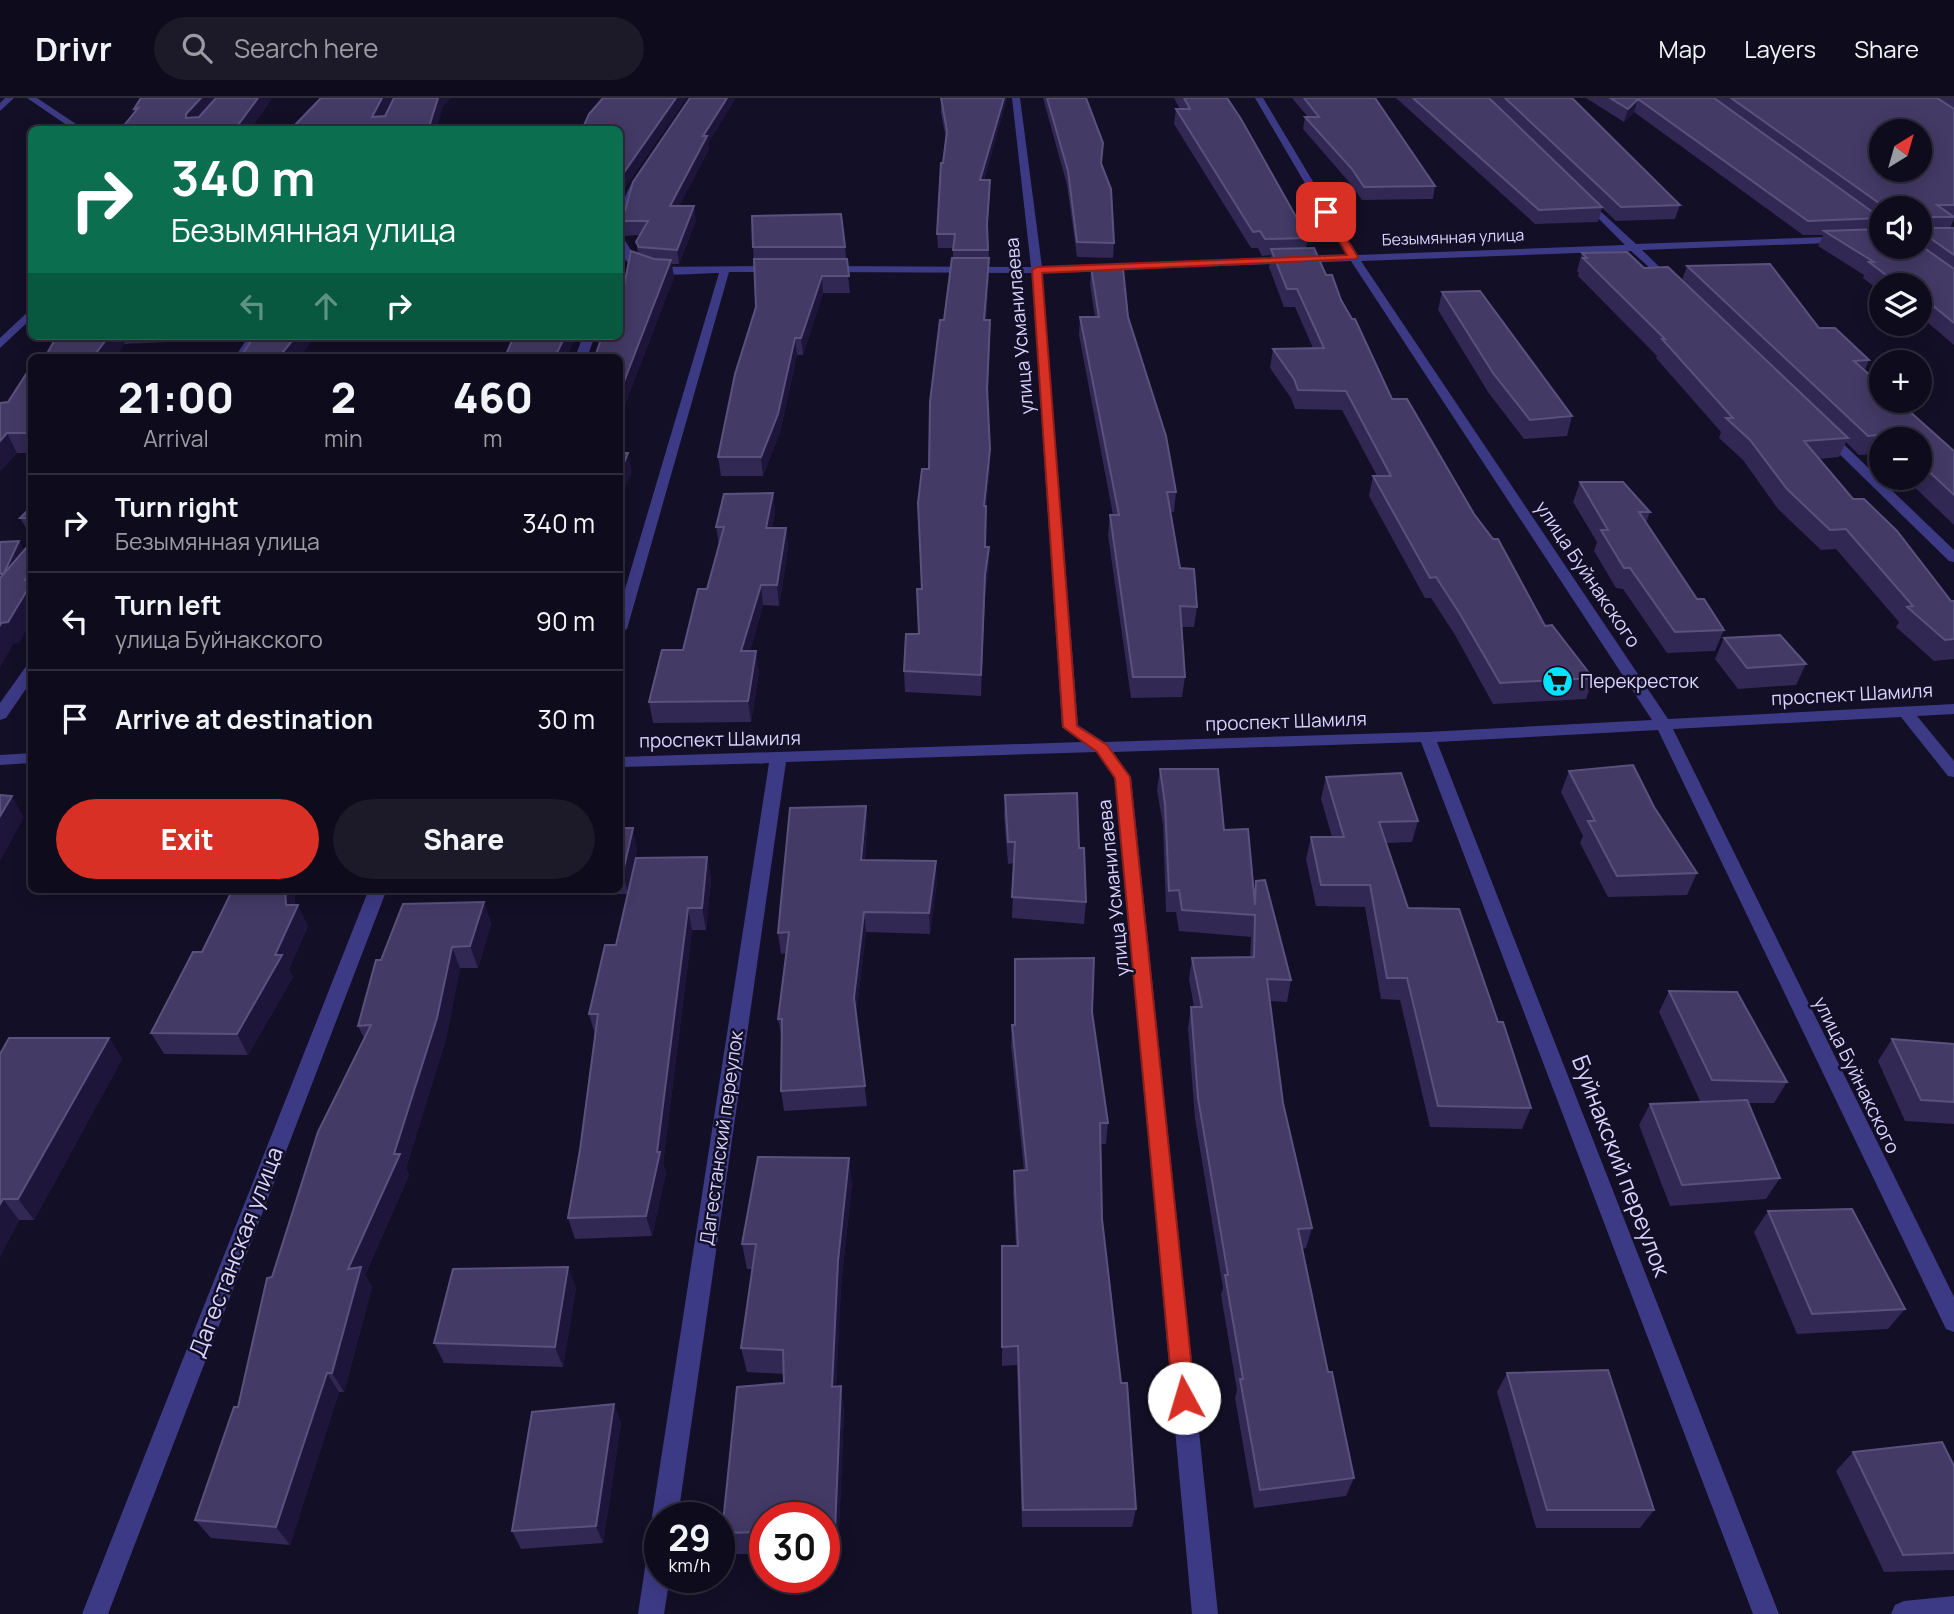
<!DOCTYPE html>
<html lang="en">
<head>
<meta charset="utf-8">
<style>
  body { margin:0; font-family:Manrope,sans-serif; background:#1c1929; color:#f1f3f6; height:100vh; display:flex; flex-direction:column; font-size:26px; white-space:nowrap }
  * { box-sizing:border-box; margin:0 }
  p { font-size:23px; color:#9b9ba3 }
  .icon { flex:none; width:38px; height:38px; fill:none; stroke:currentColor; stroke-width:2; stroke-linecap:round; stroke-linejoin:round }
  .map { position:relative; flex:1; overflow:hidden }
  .side { position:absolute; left:28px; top:256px; width:595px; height:539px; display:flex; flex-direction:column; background:#0e0b1c; border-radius:10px; box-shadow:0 4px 18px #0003,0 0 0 2px #2e2b3b }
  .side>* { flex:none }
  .hud { position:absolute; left:28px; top:28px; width:595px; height:214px; border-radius:10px; box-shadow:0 4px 18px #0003,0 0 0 2px #2e2b3b; background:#0b6e4f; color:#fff; overflow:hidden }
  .needle { width:46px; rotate:37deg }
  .controls { position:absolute; left:1869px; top:21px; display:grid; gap:14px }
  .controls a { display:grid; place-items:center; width:63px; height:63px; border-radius:50%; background:#0e0b1c; box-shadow:0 4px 18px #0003,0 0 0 2px #2e2b3b; font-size:35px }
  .speed { position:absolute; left:644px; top:1404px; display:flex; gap:14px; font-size:35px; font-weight:700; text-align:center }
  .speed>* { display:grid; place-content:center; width:91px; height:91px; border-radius:50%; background:#0e0b1c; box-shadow:0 4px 18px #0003,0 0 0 2px #2e2b3b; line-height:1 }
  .speed small { font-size:18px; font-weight:400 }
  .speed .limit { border:10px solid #d22; background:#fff; color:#111 }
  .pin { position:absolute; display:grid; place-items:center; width:60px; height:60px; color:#fff; margin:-30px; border-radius:14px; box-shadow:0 4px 10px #0006 }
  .me { position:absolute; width:77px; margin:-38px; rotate:354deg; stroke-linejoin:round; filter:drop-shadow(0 0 5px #0008) }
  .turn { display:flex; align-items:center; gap:24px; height:147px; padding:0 28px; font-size:32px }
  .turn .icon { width:91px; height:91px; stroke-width:2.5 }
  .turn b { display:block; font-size:49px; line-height:60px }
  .lanes { display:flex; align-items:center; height:66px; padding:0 28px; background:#0003; justify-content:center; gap:35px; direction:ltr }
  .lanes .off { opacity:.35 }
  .eta { display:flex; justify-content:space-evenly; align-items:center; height:119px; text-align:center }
  .eta b { font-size:42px; font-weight:800; line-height:49px }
  .action { display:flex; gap:14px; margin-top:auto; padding:14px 28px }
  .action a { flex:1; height:80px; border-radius:42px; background:#d93025; color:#fff; font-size:28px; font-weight:800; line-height:80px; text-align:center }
  .action a+a { background:#1c1929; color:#f1f3f6 }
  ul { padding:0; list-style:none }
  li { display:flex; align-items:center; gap:21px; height:98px; padding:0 28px; border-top:2px solid #2e2b3b }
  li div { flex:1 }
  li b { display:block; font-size:26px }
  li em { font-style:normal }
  header { display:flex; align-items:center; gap:42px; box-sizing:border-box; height:98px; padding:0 35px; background:#0e0b1c; border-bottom:2px solid #2e2b3b }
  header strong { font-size:33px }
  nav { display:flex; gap:38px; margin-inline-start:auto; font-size:24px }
  .search { width:490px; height:63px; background:#1c1929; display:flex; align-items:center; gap:18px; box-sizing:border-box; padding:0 24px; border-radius:38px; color:#9b9ba3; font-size:26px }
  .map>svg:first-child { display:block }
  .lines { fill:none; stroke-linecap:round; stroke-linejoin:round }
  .minor { fill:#3d3a85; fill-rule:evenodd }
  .wall { fill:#312854; fill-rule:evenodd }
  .shaded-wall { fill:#1d163a }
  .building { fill:#433a66; stroke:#5a527e; stroke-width:2; fill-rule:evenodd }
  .route { fill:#d93025; stroke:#8d1f18; stroke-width:2 }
  .labels { text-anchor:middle; stroke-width:5; stroke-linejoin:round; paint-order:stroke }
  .far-street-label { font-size:16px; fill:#d9d4ff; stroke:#130f26 }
  .street-label { font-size:19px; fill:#d9d4ff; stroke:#130f26 }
  .poi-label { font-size:19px; fill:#d9d4ff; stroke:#130f26; text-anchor:start }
  .near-street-label { font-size:23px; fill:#d9d4ff; stroke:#130f26 }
</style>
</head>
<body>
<header>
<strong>Drivr</strong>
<div class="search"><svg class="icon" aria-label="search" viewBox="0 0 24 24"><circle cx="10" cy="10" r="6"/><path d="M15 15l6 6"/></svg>Search here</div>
<nav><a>Map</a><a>Layers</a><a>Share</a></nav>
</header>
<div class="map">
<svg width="1954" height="1516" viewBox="0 0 1954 1516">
  <rect width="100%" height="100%" fill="#130f26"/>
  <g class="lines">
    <path class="minor" d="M5 0H14L0 13V5Z
      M27 0H37L85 32H74Z
      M1012 0H1020L1042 169 1347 157 1255 0H1263L1357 157 1625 147 1582 104V100L1585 99 1636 146 1881 137V143L1642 152 1674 183V187L1670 188 1631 153 1361 163 1668 621 1954 606V616L1917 618 1954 663V679L1948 678 1901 619 1673 631 1954 1199V1234L1946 1231 1658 632 1437 644 1779 1516H1753L1421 644 1113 654 1131 679 1218 1516H1192L1115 680 1097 654 786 664 678 1419H660V1430L656 1428 652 1419 769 665 620 669V659L1082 644 1062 629 1032 175 825 174 820 171 825 168 1031 169ZM1351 163 1652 622 1427 634 1104 644 1078 627 1042 175Z
      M641 71 649 73 633 97 625 127 620 130C620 105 627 91 641 71Z
      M620 140 624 141 640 166 649 169 776 168 781 171 776 174H729L627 531 620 535V508L719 175C689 175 615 188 620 140Z
      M32 210V220L0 250V240Z
      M249 238H261L247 259H235Z
      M583 238H595L587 259H575Z
      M1826 332 1830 333 1954 452V464L1949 463 1822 339V333Z
      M32 566V582L6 620 0 622V605L27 567Z
      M32 655V665L0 667V657Z
      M369 791H387L108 1516H82Z
      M660 1443V1479H670L664 1516H638L647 1456 651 1447Z
      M1954 1498V1516H1891L1895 1507 1904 1503Z"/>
  </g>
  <path class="wall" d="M272 0 250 32H123L122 30 135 14 134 11Z
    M941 0H1007L984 82 990 96 987 133 989 160V178L986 222 990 240 988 298 990 351V370L986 408 985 449 989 470 985 497 981 598 905 594 904 573 919 536 929 371 944 222 953 160V150H938L937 136 946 41 941 15Z
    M1043 0H1086L1102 66 1114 145 1113 160 1077 159 1067 87Z
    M1174 0H1227L1308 140 1306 150 1326 177 1341 202 1392 301 1474 416 1545 528 1593 580 1586 601 1493 606 1455 537 1431 500H1425L1369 398 1373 378H1377L1342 312 1295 311 1291 300 1270 270 1273 251 1313 250 1295 209H1284L1269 169 1271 157 1262 158 1258 150H1251L1174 26 1176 11H1180Z
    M1292 0H1375L1435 88 1433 101 1362 102 1349 84 1303 31 1305 19H1308Z
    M1396 0H1572L1680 107 1675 121 1616 123 1602 110 1598 124 1535 126Z
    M1586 0H1954V121L1950 130H1954V247L1920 218V187H1881V194L1863 180 1864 177 1818 148 1823 137H1803L1634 14 1624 24ZM1881 110H1920V149L1876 131 1879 124 1881 126Z
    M708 46 709 51 679 108 696 122 679 166H672L674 179 622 314 620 313V238L638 155 636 144 640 137 620 138V117L625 113Z
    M753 149H845L850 195H823L803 257H797L780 334 763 378H721L718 359 756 209Z
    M1582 155 1644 170 1682 182 1687 168 1819 230 1869 262 1865 272 1954 353V427L1905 380H1920V341H1881V357L1880 356 1859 357 1846 344 1839 359 1819 361 1853 401 1951 503H1954V561L1934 563 1896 529 1899 524 1836 451 1821 452 1778 411 1743 362 1719 340 1721 334 1656 260 1657 258 1578 178 1579 175 1577 173Z
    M1091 169 1128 219 1176 394 1174 414H1170L1180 470 1197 509 1194 529H1182L1185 579 1182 599 1131 600 1108 437 1110 417H1113L1079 237 1080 219H1095L1090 187Z
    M1442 194 1572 318 1567 338 1524 341 1488 294 1438 212Z
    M57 238H212L209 242 125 246Z
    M32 270V355H17L0 373 8 304Z
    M1580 384 1650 414 1646 425 1697 501 1724 532 1715 553 1667 555 1623 491 1616 490 1594 453 1597 444 1573 404Z
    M773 395 775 415 772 430H786L788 450 779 508 763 507 750 553 759 574 751 624 653 625 649 604 683 552 707 491 719 447 716 429Z
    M32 408V440L20 420Z
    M1724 540 1806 566 1796 587 1738 591 1715 561Z
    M1160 671 1224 732 1254 794 1256 783 1291 882 1287 904 1270 903 1283 1005 1312 1130 1306 1150 1302 1151 1328 1274 1354 1380 1346 1398 1254 1410 1235 1300 1237 1292 1221 1197 1223 1190 1195 1021 1188 930 1191 909H1194L1189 881 1192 860 1250 859 1251 839 1179 833 1176 814H1166L1163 727 1157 692Z
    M1569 673 1654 709 1697 775 1687 797 1608 799 1580 745 1583 738 1561 694Z
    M1326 679 1418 723 1412 744 1386 745 1408 810 1498 924 1531 1010 1522 1031 1430 1029 1400 902 1381 901 1365 809 1316 808 1306 761 1311 739H1332L1321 701Z
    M1005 697 1086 804 1084 826 1012 820 1014 765 1008 766 1004 718Z
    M866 708 867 728 865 762 937 783 930 836 866 834 856 917 867 1008 784 1013 781 993 782 941 778 921 787 855 781 856 778 835Z
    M620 730 637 751 628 796 566 797 565 791H620Z
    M707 759 711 781 706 832H692L663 1066 666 1075 652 1138 575 1141 568 1120 580 1052 595 937 589 916 616 847Z
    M294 794 295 807 308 828 289 871 293 879 248 957 164 956 151 935 202 854Z
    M484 804 491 826 478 870H460L446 941 406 1070 409 1077 365 1177 372 1189 344 1294H339L290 1447 211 1440 195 1422 238 1309 272 1179 364 940 358 928Z
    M1015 861 1092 914 1108 1025 1106 1046H1101L1102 1121 1136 1411 1132 1429H1022L1017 1267 1002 1268V1148H1016L1013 1094 1014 1073 1024 1072 1011 948 1012 927H1015Z
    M1669 893 1787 984 1774 1005H1748L1780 1080 1766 1101 1670 1108 1639 1027 1650 1006 1712 1003H1700L1659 914Z
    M109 940 122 961 34 1122H19L0 1159V956Z
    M1892 941 1954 946V1026L1905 1023 1878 963Z
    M852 1085 841 1188 836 1288 844 1312 838 1455H824V1419H765V1456H728L722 1435 784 1285V1276L747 1274 741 1250 752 1171H747L742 1146Z
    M1768 1113 1905 1211 1888 1231 1797 1236 1754 1134Z
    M576 1189 563 1269 444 1265 434 1245Z
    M1507 1275 1654 1412 1640 1430H1536L1497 1294Z
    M614 1306 621 1325 603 1445 521 1451 512 1433Z
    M1853 1354 1954 1368V1472L1884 1474 1836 1373Z"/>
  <path class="shaded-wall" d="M201 0H218L191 31 186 20V16Z
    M258 0H272L250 32H235Z
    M382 0H394L378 32 372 19Z
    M438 0H451L443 9 436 32H428Z
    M676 0H687L621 96 620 101V80Z
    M727 0H736L708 46 709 51 672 122 670 108 703 38Z
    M1004 0H1007L980 95V82Z
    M1638 1 1634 14 1624 24 1628 11Z
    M694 108 696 122 679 166 677 152Z
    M989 160V178L984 240V222Z
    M671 162 674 179 622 314 620 294Z
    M822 178 823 195 803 257 801 240Z
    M109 238H122L125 246 115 259H93Z
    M296 238H316L300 259H279Z
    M565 238H577L567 259H555Z
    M795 240 797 257 780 334 763 378 761 359Z
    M7 335 17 355 0 373V343Z
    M990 351V370L984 428V408Z
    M628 355 632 374 620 402V374Z
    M773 395 775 415 768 450 766 430Z
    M786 430 788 450 779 508 777 487Z
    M19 443 30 463 4 475Z
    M989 449V470L985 497 981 598 985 477Z
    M32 470V523L19 545 13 546 0 570V528Z
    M761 487 763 507 744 574 741 553Z
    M756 553 759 574 751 624 748 603Z
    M12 698 24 720 0 763V718Z
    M866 708 867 728 863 782 861 762Z
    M633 730 637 751 628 796 623 774Z
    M707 759 711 781 706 832 702 810Z
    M936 763 937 783 930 836 929 815Z
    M285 791H319L294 794 295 813 298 807 308 828 289 871 293 879 248 957 237 936 275 857Z
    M484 804 491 826 478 870 470 848Z
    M688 810 692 832 663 1066 666 1075 652 1138 646 1118 657 1054Z
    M864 814 866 834 856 920 854 900Z
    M452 849 460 870 446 941 406 1070 409 1077 365 1177 372 1189 344 1294 332 1275 348 1171 394 1056Z
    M109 940 122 961 34 1122 18 1101Z
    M849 1060 852 1085 841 1188 835 1312 832 1289 838 1163Z
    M3 1101 19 1122 0 1159V1106Z
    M568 1169 576 1189 563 1269 555 1249Z
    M327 1275 339 1294 290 1447 276 1429Z
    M841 1288 844 1312 838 1455 835 1433Z
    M614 1306 621 1325 603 1445 596 1428Z"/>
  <path class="building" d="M141 0H201L186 16V20L199 19 216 0H258L235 31 122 30 138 10 134 11Z
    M321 0H382L372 19 385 18 394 0H438L428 32H290Z
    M603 0H676L620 80V32H582L589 16Z
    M690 0H727L703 38H707L670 108H694L677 152 639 149 636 144 648 123H620V117L625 113 633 84Z
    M941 0H1004L980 82H990L987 126 988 152H953L955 136H937L941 65H943L947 33Z
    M1047 0H1086L1103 45 1101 65 1111 91 1114 145 1077 144 1068 73Z
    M1184 0H1227L1241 21 1308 140 1265 141 1260 133 1253 134 1176 11H1190Z
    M1304 0H1375L1435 88 1364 89 1352 71 1305 19H1319Z
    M1413 0H1489L1602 109 1539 112Z
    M1505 0H1572L1680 107 1621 109Z
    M1610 0H1714L1881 120 1808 123 1638 1 1628 11Z
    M1731 0H1937L1954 11V107H1937L1954 119H1926L1924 127 1926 130H1954V157L1920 133V110H1886ZM1881 33H1920V72H1881Z
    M841 116 845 149H753L752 118Z
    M1881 131V149H1920V147L1954 171V225L1920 197V187H1899L1869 164H1874L1824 133Z
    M1314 150 1326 177H1332L1341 202 1352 221H1355L1392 301H1407L1474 416 1493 441H1498L1545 528 1552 527 1593 580 1500 585 1460 516 1436 479 1430 480 1373 378H1391L1346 293 1298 292 1294 281 1273 251 1324 250 1297 191H1287L1271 151Z
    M631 153 654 161 671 162 620 294V259H595L602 238H620V207Z
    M1627 154 1644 170 1668 169 1848 340 1804 343 1853 401H1864L1897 433 1951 503H1954V541L1945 542 1907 509 1913 508 1846 431 1830 432 1787 391 1750 342 1726 320H1733L1662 241H1665L1583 160H1587L1582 155Z
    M952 160H989L984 222H990L987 290 990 351 984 408H986L985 449H989L985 477 981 577 904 573 906 536H919L917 491H922L918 405 922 371H929L930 304 940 222H944Z
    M754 161H847L849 178H822L801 240H795L778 316 761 359H718L735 276 756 209Z
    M1770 166 1819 230H1835L1869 262 1854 263 1881 287V303H1898L1954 353V397L1920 365V341H1895L1889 336 1868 338 1687 168Z
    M1091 169 1123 171 1128 219 1166 338 1176 394H1167L1180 470 1194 471 1197 509 1180 508 1185 579H1133L1110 417H1119L1080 219H1099Z
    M1480 193 1572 318 1530 322 1493 275 1442 194Z
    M57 238H109L93 259H45Z
    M254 238H296L279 259H241Z
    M514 238H565L555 259H505Z
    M30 270H32V335H7L0 343V305L8 304Z
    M620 355H628L620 374Z
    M1580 384H1623L1650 414H1639L1697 501H1704L1724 532 1675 534 1630 470H1624L1601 432H1608Z
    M773 395 766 430H786L777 487H761L741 553H756L748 603 649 604 662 552H683L698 491H707L724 429H716L724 396Z
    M32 408V420H20Z
    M19 443 4 475 0 476V444Z
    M27 449 32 452V470L25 482H32V484L8 524 1 525 0 528V480Z
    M1780 537 1806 566 1747 570 1724 540Z
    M1633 667 1654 709 1697 775 1617 778 1588 723H1595L1569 673Z
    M1160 671H1218L1224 732 1248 731 1255 807 1256 783 1265 782 1291 882 1267 881 1283 1005 1312 1130 1298 1131 1328 1274H1332L1354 1380 1260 1392 1240 1281H1243L1225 1177H1228L1198 1000 1191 909H1202L1192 860 1254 859 1255 817 1182 812 1179 792 1169 793 1165 706Z
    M1401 675 1418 723 1379 724 1408 810 1459 811 1498 924H1503L1531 1010 1438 1008 1407 880H1387L1370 787H1321L1311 739H1344L1326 679Z
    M1077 695 1079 750H1084L1086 804 1012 799 1015 744H1008L1005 697Z
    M0 697 12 698 0 718Z
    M866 708 861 762 936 763 929 815 864 814 854 900 865 988 781 993 782 921H778L789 834 778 835 790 710Z
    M620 730H633L623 774H620Z
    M707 759 702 810H688L657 1054H660L646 1118 568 1120 580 1052 598 916H589L605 847H616L636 760Z
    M233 791H285L286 807H298L275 857H282L237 936 151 935 193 854H202Z
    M484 804 470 848 452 849 437 920 394 1056H400L348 1171 361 1169 332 1275H327L276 1429 195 1422 234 1309H238L267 1180 272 1179 318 1034 371 927 358 928 376 862H381L403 806Z
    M1094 860 1092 914 1108 1025H1100L1102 1121 1121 1285H1127L1136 1411 1023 1412 1018 1248 1002 1249V1148H1018L1014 1073 1027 1072 1012 927H1015V861Z
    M1669 893 1737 894 1787 984 1712 982Z
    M9 940H109L18 1101H3L0 1106V956Z
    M1892 941 1954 946V1004L1921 1002Z
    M1747 1002 1780 1080 1682 1087 1650 1006Z
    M758 1059 849 1060 838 1163 832 1289 841 1288 835 1433 824 1434V1419H765V1434L722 1435 737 1289 784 1285 783 1252 741 1250 756 1146H742Z
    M1852 1111 1905 1211 1812 1216 1768 1113Z
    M568 1169 555 1249 434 1245 453 1171Z
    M1608 1272 1654 1412H1547L1507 1275Z
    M614 1306 596 1428 512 1433 532 1314Z
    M1942 1344 1954 1368V1455L1903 1457 1853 1354Z"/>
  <path class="route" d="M1326 111 1330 114 1358 159 1356 161 1042 175 1077 628 1107 647 1130 679 1195 1300 1191 1308 1184 1311 1176 1308 1173 1300 1115 680 1097 654 1063 629 1032 172 1037 169 1347 157 1322 114Z"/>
  <defs>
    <symbol id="supermarket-disc" viewBox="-11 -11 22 22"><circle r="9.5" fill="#00e5ff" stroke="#130f26"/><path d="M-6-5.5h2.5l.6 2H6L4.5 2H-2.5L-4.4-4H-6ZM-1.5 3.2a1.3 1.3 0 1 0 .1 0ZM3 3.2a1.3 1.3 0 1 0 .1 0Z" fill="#111"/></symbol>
  </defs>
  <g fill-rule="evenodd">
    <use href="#supermarket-disc" x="1540" y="566" width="35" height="35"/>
  </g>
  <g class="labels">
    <g class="far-street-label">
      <text transform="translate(1453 139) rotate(-2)" y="6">Безымянная улица</text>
    </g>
    <g class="street-label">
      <text transform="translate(1019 228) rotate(-95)" y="7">улица Усманилаева</text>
      <text transform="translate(1588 476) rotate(56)" y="7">улица Буйнакского</text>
      <text transform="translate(1852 596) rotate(-3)" y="7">проспект Шамиля</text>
      <text transform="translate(1286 623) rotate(-2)" y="7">проспект Шамиля</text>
      <text transform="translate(720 641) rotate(-1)" y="7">проспект Шамиля</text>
      <text transform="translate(1113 790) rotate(-96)" y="7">улица Усманилаева</text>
      <text transform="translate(1857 977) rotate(64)" y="7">улица Буйнакского</text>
      <text transform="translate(721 1040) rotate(-82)" y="7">Дагестанский переулок</text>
    </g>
    <g class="poi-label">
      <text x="1580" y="590">Перекресток</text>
    </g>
    <g class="near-street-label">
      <text transform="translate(1621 1068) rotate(69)" y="8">Буйнакский переулок</text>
      <text transform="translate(236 1154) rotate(-69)" y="8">Дагестанская улица</text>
    </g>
  </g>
</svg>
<div class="controls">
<a><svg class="needle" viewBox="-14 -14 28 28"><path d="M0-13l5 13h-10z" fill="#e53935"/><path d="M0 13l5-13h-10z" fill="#9b9ba3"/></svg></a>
<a><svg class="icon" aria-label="sound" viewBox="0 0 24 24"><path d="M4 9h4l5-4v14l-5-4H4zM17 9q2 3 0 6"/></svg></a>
<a><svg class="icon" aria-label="layers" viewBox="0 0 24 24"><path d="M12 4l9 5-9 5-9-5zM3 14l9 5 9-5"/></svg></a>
<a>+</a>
<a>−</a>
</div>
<div class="speed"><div>29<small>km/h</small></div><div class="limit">30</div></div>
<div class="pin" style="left:1326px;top:114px;background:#d93025"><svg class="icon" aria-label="arrive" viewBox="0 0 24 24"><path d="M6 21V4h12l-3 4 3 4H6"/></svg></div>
<svg class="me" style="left:1184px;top:1300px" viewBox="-20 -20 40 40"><circle r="19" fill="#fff"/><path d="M0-13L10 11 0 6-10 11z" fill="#d93025"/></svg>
<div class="hud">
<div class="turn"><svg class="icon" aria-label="right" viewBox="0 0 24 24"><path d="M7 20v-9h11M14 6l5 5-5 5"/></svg><div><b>340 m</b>Безымянная улица</div></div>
<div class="lanes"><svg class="icon off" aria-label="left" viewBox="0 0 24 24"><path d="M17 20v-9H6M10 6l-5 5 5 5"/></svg><svg class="icon off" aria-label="ahead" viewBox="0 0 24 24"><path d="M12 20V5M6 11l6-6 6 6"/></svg><svg class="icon" aria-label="right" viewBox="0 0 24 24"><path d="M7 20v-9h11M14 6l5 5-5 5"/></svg></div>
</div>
<section class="side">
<div class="eta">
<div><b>21:00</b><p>Arrival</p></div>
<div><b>2</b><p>min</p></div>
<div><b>460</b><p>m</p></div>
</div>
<ul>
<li><svg class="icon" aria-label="right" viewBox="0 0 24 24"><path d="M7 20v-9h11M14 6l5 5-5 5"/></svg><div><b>Turn right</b><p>Безымянная улица</p></div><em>340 m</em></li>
<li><svg class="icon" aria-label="left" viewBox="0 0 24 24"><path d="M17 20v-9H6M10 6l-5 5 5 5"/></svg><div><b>Turn left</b><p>улица Буйнакского</p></div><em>90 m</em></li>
<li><svg class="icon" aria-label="arrive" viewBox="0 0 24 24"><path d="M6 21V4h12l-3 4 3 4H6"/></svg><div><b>Arrive at destination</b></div><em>30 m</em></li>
</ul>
<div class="action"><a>Exit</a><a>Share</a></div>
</section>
</div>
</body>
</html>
